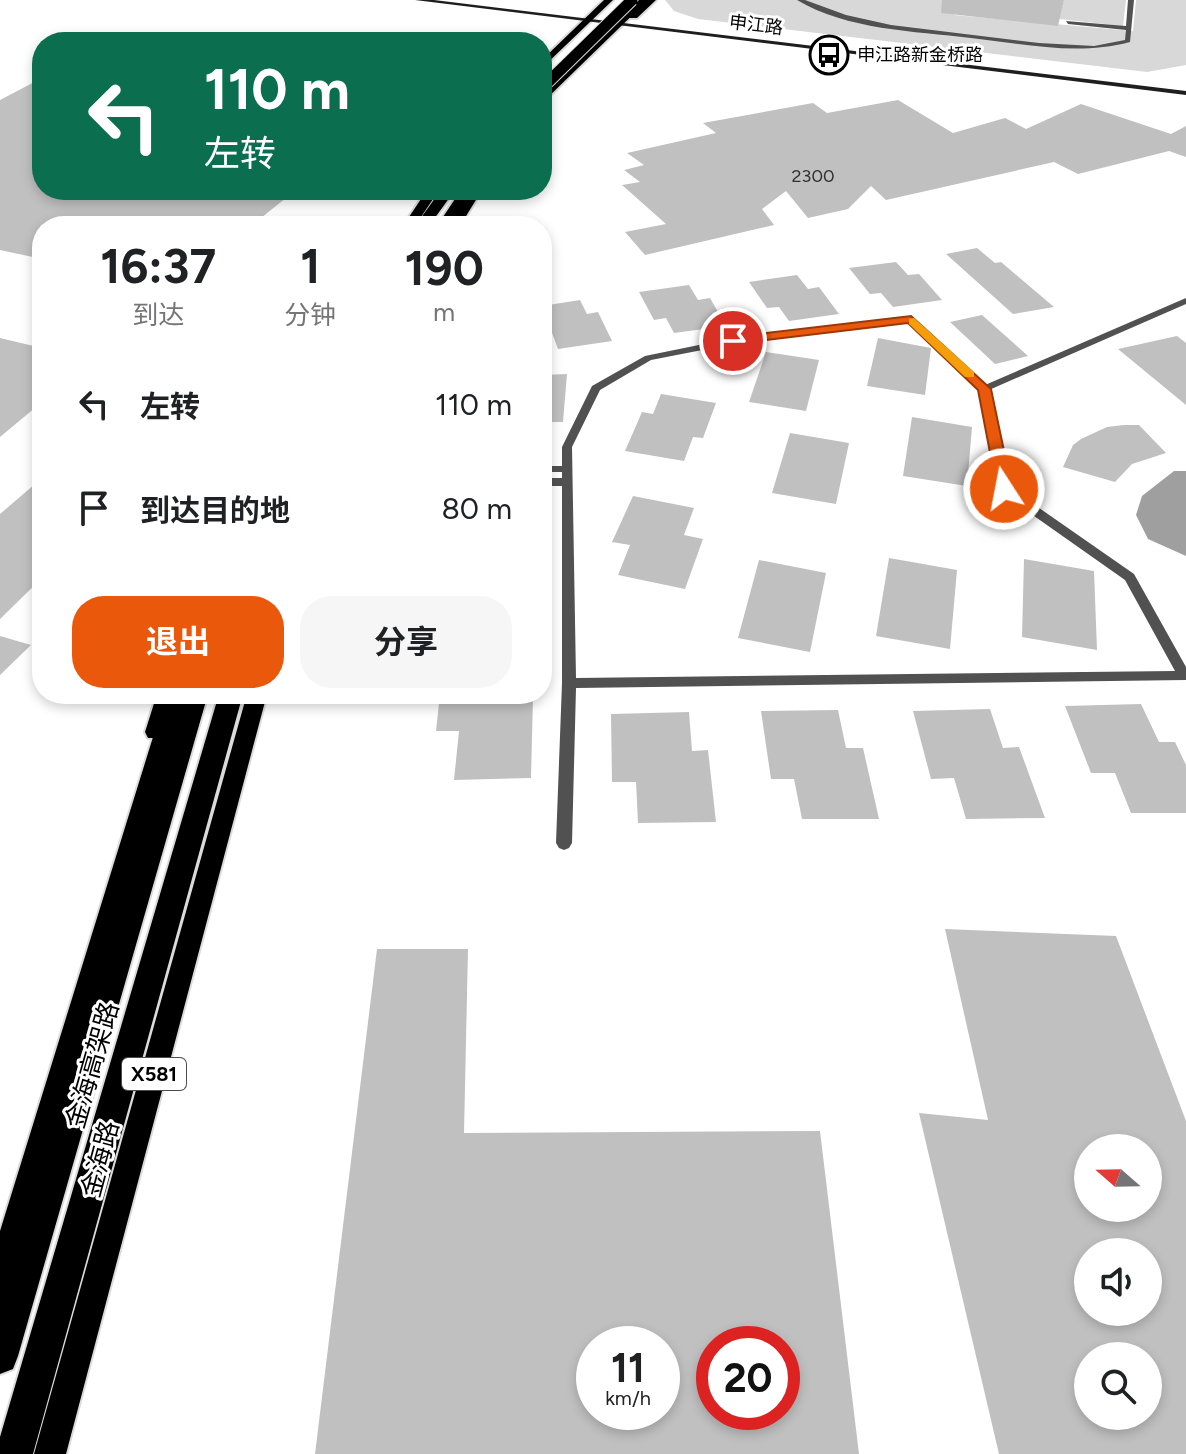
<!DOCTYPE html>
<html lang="zh">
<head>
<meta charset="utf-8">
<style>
  body { margin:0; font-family:Figtree,"Noto Sans SC",sans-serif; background:#f6f6f6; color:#202124; height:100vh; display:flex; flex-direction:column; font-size:30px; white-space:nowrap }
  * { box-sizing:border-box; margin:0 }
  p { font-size:26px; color:#757577 }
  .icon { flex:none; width:44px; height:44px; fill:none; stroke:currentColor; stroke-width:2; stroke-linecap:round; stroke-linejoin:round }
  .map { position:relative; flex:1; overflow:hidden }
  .details { position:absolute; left:32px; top:216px; width:520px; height:488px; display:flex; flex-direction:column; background:#fff; border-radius:32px; box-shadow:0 4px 12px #0003 }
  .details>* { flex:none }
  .guide { position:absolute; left:32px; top:32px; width:520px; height:168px; border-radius:32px; box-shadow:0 4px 12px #0003; background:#0b6e4f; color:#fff; overflow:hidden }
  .needle { width:52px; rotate:290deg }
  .controls { position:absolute; left:1074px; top:1134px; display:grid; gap:16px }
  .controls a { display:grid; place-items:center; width:88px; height:88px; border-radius:50%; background:#fff; box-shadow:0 4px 12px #0003; font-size:40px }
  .speed { position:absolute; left:576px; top:1326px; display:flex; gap:16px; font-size:40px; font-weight:700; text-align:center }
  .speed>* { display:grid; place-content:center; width:104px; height:104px; border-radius:50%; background:#fff; box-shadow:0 4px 12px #0003; line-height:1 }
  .speed small { font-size:20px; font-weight:400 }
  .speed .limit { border:12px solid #d22; background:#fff; color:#111 }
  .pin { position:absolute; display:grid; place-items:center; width:68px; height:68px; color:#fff; margin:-34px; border:4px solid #fff; border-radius:50%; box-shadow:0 2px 8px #0007 }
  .me { position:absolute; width:88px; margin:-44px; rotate:349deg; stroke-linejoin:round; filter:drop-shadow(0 0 6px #0008) }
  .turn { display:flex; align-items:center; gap:28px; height:168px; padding:0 40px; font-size:36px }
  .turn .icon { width:104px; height:104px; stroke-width:2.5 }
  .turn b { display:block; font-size:56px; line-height:68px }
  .eta { display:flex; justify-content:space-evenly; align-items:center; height:136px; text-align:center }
  .eta b { font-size:48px; font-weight:700; line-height:56px }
  .button { display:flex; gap:16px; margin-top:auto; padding:16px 40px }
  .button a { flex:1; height:92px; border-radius:32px; background:#ea580c; color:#fff; font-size:32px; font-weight:700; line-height:92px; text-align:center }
  .button a+a { background:#f6f6f6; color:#202124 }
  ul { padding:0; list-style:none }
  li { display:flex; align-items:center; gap:24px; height:104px; padding:0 40px }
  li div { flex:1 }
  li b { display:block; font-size:30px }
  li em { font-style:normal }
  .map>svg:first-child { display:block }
  .green { fill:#d8d8d8 }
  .water { fill:#9f9f9f }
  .building { fill:#c0c0c0; fill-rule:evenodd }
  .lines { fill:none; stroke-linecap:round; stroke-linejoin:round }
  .primary-casing { stroke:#dbdbdb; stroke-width:4 }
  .highway-casing { stroke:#dbdbdb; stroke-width:4 }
  .lane { fill:#515151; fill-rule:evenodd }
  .secondary { fill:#1e1e1e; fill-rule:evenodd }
  .primary { fill:#000; fill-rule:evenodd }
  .highway { fill:#000; fill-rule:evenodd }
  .highway-bridge-casing { stroke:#dbdbdb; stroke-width:13; stroke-linecap:butt }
  .highway-bridge { stroke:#000; stroke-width:11 }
  .route { fill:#ea580c; stroke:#983908; stroke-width:2 }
  .slow { fill:#f59e0b }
  .labels { text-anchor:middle; stroke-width:6; stroke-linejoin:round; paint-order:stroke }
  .far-street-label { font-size:18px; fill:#000; stroke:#fff }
  .far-poi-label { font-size:18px; fill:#000; stroke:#fff; text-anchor:start }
  .number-label { font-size:18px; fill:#303030 }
  .shield { fill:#fff; stroke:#4c4c4c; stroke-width:2 }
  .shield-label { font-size:20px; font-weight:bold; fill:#000 }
  .near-street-label { font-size:26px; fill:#000; stroke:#fff }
</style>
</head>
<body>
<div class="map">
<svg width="1186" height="1454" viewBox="0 0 1186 1454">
  <rect width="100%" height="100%" fill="#fff"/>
  <path class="green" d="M665 0H960L954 15 1133 31 1136 0H1186V65L1147 72 698 19 674 11Z
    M1064 0H1126L1123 26 1059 19Z"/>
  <path class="water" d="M1174 471H1186V556L1148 539 1136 515 1142 496Z"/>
  <path class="building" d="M942 0H1064L1058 26 941 13Z
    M42 78V190H296L251 226H42V259L0 250V100Z
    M898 100 953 133 1005 118 1026 129 1081 104 1171 134 1186 126V157L1169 151 1078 174 1054 162 886 200 871 186 848 209 808 218 786 191 762 209 774 225 645 255 625 232 666 224 622 185 640 182 624 170 644 165 627 153 716 133 703 123 813 103 827 113Z
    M977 248 995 263 1001 262 1054 307 1013 314 946 254Z
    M896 262 908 275 919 274 942 300 893 307 881 293 870 294 849 268Z
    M797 275 808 289 819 287 839 314 789 321 779 307 767 308 749 282Z
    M689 285 698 300 710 298 726 326 674 333 666 318 654 320 639 292Z
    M580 300 587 314 598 312 612 341 558 349 552 333 542 334V306Z
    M982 315 1028 356 995 364 950 322Z
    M1177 336 1186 343V405L1118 349Z
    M0 338 42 348V402L0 437Z
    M878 338 931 348 925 395 867 386Z
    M766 352 819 360 806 411 749 402Z
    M567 374 563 422H542V375Z
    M661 394 716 403 703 438 693 437 684 461 625 451 642 412 653 414Z
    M912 417 972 427 967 486 903 476Z
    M1124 425H1139L1166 453 1132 464 1115 482 1063 467 1073 445 1081 439 1107 427Z
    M790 433 849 443 836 504 772 493Z
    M42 478V578L0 619V514Z
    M633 496 694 508 684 535 703 539 685 589 618 575 630 545 612 542Z
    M889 558 957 570 950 649 876 636Z
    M1024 559 1094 571 1097 650 1022 637Z
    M759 560 826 573 810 652 738 638Z
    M0 636 31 645 0 675Z
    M440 694 533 697 531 778 454 780 459 731H436Z
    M1141 704 1159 742H1175L1186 765V813H1131L1115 773H1091L1065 706Z
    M990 709 1003 748 1019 747 1045 818 966 819 954 778 931 779 913 711Z
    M838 710 846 748H863L879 819H802L794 779H771L761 711Z
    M689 712 692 751 708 750 716 822 638 823 636 782H612L611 714Z
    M945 929 1116 936 1186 1121V1454H999L919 1113 988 1120ZM1088 1148H1148V1208H1088ZM1088 1252H1148V1312H1088ZM1088 1356H1148V1416H1088Z
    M377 949H468L464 1133 820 1131 859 1454H315ZM594 1344H662V1412H594ZM714 1344H782V1412H714Z"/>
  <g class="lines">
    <defs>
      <path id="primary" d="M604 0H613L542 68V60Z
        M639 0H648L542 103V94L554 80Z
        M427 190H439L415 226H403Z
        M470 190H482L460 226H448Z
        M157 694H177L165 732 162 738H148L145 732Z
        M247 694H267L66 1454H34Z"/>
      <path id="highway" d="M645 0H656L637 18H629V14Z
        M441 190H455L429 226H415Z
        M461 190H475L451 226H437Z
        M184 694H208L18 1356 13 1369 0 1374V1231L162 708 166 702 174 699 182 702Z
        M219 694H243L33 1454H0V1437Z"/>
    </defs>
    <use href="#primary" class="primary-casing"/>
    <use href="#highway" class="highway-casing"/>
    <path class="lane" d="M797 0H805L846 15 891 25 1039 43 1094 46 1125 40 1126 30 1068 24 1066 21 1126 26 1128 0H1134L1130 42C1077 56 1025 44 971 38 914 31 847 30 797 0Z
      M1186 298V304L989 390 1009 487 1134 574 1186 667V680L576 688 572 843 569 848 564 850 559 848 556 843 562 683V486H542V478H562V472H542V466H562V447L592 386 645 356 733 338 911 316 985 385ZM909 322 979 390 1000 492 1125 580 1175 671 576 678 572 447 600 390 651 360 733 344Z"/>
    <path class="secondary" d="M415 0H434L1186 91V95Z"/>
    <use href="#primary" class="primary"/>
    <use href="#highway" class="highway"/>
    <defs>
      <path id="highway-bridge" d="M542 88 632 0"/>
    </defs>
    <use href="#highway-bridge" class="highway-bridge-casing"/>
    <use href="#highway-bridge" class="highway-bridge"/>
  </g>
  <path class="route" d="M911 316 991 389 1012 489 1009 493 1004 494 997 489 978 390 908 323 733 344 727 341 733 337Z"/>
  <path class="slow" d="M914 318 974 372V377H965L909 324V319Z"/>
  <defs>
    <symbol id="bus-ring" viewBox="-11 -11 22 22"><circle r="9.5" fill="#fff" stroke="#000" stroke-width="1.5"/><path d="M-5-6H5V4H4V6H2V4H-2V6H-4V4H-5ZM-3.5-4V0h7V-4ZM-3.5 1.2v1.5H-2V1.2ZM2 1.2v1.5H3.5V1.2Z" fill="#000"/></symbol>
  </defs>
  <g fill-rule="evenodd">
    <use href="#bus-ring" x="807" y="33" width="44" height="44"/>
  </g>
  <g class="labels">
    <g class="far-street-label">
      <text transform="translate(756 25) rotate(7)" y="6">申江路</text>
    </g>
    <g class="far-poi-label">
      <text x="857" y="61">申江路新金桥路</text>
    </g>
    <g class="number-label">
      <text x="813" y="182">2300</text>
    </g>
    <rect class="shield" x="122" y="1058" width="64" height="32" rx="6"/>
    <g class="shield-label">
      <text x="154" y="1081">X581</text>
    </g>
    <g class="near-street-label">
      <text transform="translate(92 1065) rotate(-74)" y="9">金海高架路</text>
      <text transform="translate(100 1159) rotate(-75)" y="9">金海路</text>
    </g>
  </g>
</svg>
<div class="controls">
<a><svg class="needle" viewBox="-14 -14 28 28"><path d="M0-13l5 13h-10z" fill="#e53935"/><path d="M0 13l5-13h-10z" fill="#757577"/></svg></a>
<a><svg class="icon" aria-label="sound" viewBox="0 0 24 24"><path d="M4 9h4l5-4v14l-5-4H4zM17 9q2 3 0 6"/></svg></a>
<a><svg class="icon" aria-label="search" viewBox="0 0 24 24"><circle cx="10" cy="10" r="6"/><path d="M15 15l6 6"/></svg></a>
</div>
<div class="speed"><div>11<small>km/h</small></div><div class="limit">20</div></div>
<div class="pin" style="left:733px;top:341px;background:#d93025"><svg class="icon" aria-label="arrive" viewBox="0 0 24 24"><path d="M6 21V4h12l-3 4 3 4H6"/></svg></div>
<svg class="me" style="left:1004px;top:489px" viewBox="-20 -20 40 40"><circle r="17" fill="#ea580c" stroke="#fff" stroke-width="3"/><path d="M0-11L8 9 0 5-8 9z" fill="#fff"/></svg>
<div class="guide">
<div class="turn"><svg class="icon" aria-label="left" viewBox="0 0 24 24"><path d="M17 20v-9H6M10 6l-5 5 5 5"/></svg><div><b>110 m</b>左转</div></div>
</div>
<section class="details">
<div class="eta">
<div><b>16:37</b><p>到达</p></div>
<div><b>1</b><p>分钟</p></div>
<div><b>190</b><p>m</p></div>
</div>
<ul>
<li><svg class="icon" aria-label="left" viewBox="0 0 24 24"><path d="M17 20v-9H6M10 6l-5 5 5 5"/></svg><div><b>左转</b></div><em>110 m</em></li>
<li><svg class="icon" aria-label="arrive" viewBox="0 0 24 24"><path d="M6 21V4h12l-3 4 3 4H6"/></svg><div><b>到达目的地</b></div><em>80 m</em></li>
</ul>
<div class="button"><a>退出</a><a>分享</a></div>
</section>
</div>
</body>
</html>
